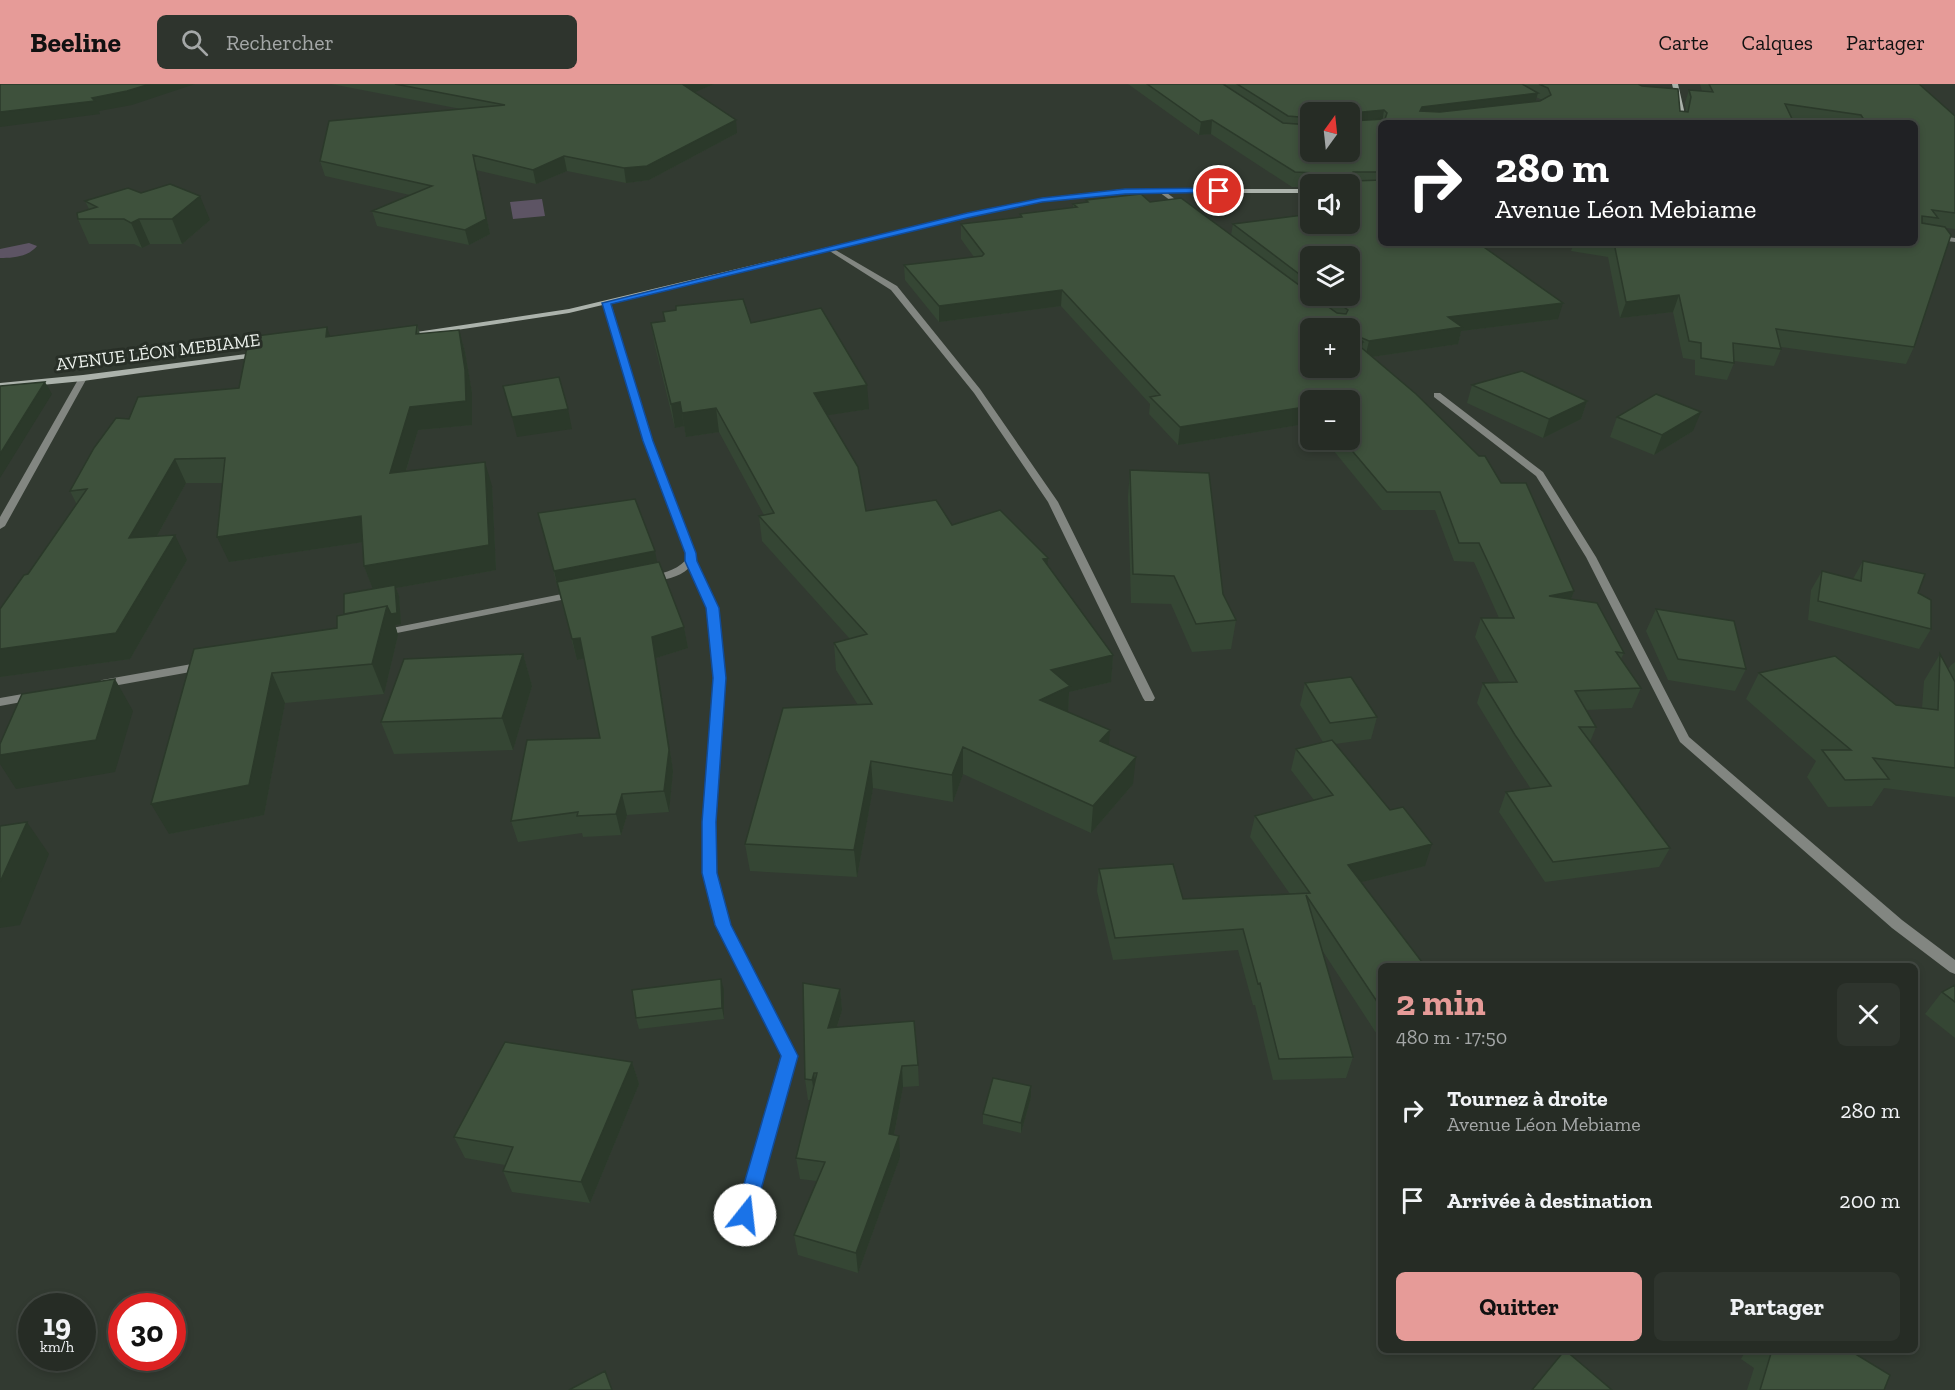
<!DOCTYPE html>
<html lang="fr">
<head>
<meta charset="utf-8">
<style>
  body { margin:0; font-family:"Zilla Slab",serif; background:#2e342d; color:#f1f3f6; height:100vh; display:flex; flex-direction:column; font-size:22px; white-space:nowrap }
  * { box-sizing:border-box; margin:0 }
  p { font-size:20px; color:#a4a7a7 }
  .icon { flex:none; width:33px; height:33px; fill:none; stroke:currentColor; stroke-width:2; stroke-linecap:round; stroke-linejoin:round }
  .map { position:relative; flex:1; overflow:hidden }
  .panel { position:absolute; left:1378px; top:879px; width:540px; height:390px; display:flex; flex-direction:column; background:#262c25; border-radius:9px; box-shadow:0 3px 9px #0003,0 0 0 2px #424842 }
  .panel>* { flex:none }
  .hud { position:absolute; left:1378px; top:36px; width:540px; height:126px; border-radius:9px; box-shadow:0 3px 9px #0003,0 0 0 2px #424842; background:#202124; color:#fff; overflow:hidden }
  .needle { width:39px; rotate:15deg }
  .controls { position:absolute; left:1300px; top:18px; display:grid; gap:12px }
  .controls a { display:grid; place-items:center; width:60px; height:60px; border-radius:9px; background:#262c25; box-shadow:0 3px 9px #0003,0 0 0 2px #424842; font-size:30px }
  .speed { position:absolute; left:18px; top:1209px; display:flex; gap:12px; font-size:30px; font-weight:700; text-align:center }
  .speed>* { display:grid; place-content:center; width:78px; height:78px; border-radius:50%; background:#262c25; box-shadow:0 3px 9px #0003,0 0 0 2px #424842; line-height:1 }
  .speed small { font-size:15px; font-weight:400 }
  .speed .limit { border:9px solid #d22; background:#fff; color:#111 }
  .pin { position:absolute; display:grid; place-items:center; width:51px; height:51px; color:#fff; margin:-26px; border:3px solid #fff; border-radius:50%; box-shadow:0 2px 6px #0007 }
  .me { position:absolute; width:66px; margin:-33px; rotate:16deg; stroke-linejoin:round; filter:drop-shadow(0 0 4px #0008) }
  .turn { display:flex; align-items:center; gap:21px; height:126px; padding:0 18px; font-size:27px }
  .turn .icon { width:78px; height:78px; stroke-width:2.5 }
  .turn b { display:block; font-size:42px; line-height:51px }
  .round { display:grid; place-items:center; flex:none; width:63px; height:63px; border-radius:9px; background:#2e342d }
  .head { display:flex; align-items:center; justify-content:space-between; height:102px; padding:0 18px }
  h1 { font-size:36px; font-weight:800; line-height:45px; color:#e69b98 }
  .primary-button { display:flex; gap:12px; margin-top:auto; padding:12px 18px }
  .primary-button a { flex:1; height:69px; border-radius:9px; background:#e69b98; color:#111; font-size:24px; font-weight:800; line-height:69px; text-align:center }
  .primary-button a+a { background:#2e342d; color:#f1f3f6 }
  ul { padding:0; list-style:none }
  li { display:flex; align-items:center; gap:18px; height:90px; padding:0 18px }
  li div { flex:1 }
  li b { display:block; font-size:22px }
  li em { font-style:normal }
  header { display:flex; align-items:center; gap:36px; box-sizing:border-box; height:84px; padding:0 30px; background:#e69b98; color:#111 }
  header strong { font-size:28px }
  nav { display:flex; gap:33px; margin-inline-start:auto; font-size:21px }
  .search { width:420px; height:54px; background:#2e342d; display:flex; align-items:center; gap:15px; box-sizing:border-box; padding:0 21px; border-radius:9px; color:#a4a7a7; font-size:22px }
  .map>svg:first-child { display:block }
  .green { fill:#5d5464 }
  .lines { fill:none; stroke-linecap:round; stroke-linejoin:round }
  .street { fill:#828681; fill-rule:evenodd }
  .secondary { fill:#abb2ab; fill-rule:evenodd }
  .wall { fill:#354634; fill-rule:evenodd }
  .shaded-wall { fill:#2b392a }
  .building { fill:#3e513c; stroke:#2b392a; stroke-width:1.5; fill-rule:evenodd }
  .route { fill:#1a73e8; stroke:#114b97; stroke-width:1.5 }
  .labels { text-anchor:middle; stroke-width:6; stroke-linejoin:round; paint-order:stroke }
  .far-street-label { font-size:18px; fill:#ebf0eb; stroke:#282f27 }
</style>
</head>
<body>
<header>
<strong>Beeline</strong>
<div class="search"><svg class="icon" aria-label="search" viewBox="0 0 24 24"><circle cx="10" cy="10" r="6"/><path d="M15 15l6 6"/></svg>Rechercher</div>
<nav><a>Carte</a><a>Calques</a><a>Partager</a></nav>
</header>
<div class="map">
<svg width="1955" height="1306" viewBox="0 0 1955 1306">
  <rect width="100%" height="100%" fill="#323a31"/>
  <path class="green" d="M542 115 545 132 513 135 510 118Z
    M29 159 37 162C28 173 13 174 0 174V165Z"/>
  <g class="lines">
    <path class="street" d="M1159 106H1163L1187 124 1182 125 1159 108Z
      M1916 149 1955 154V158L1916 153Z
      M828 164H832L897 202 980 305 1058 418 1155 614 1153 617H1145L1143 614 1048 418 974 309 891 206 828 166Z
      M604 217 611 219 652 357 695 469 696 477 718 524 725 594 715 738 716 789 730 841 797 971 747 1154 744 1160 738 1162 732 1160 729 1154 781 971 716 841 702 789 703 738 713 594 708 524 689 484C678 494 664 496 650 498L645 495 646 493C662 489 674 488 686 476L685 469 644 357 603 219Z
      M83 291 87 294 5 442 0 445V433L79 294Z
      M1434 309H1440L1543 388 1596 473 1689 653 1902 836 1955 876V890L1950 888 1892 844 1680 658 1586 473 1536 392 1434 313Z
      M577 507 581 508 582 510 581 512 382 552 377 549 382 546Z
      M203 578 209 582 207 585 102 604 96 600 102 596Z
      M34 608 40 612 38 615 0 622V614Z"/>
    <path class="secondary" d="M1672 0H1678L1684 26 1683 39H1677L1678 26Z
      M1125 105H1311V109H1125L1042 118 967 134 569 229 403 254 399 252 403 250 569 225 967 130 1042 114Z
      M261 268H264V272L83 297 0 305V299L83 291Z"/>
  </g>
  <path class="wall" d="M331 0H714L695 8 737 49 649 96 626 99 567 87 536 100 476 86 490 150 469 161 377 142 372 127 410 111 325 92 320 77 461 25Z
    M1128 0H1223L1226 2V0H1638L1680 27 1686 28 1685 19 1689 6 1702 7 1700 0H1919L1955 32V145L1946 144 1914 263 1906 280 1781 263V265L1774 282 1734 277V279L1727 296 1695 291V276L1683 274 1673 228 1620 234 1608 173 1571 167 1574 159H1916V39H1822L1792 34 1382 39V159L1558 235 1461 247 1458 260 1372 273 1501 399 1574 507 1571 515 1624 569 1621 575 1641 604 1632 624 1586 626 1596 643 1590 658 1670 764 1659 783 1545 798 1499 728 1506 708 1531 705 1508 670 1477 619 1483 599H1500L1475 553 1481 534H1499L1474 478 1454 477 1435 426H1382L1325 356H1350L1311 316V339L1178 361 1149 330 1150 320 1061 222 939 238 905 196 904 181 974 173 961 155V140L1020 133V130L1073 123V120L1086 118V116L1150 118 1231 151 1233 140H1350V100H1311V114L1306 111 1308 103H1292L1211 50 1199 51ZM1536 13 1542 16 1535 18ZM1311 28 1350 68H1311ZM1311 172 1350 212H1311Z
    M85 117 210 136 182 160H150L142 164 134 160H89L78 135 89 125Z
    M651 239H751L869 325 827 331 866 427 952 441 1047 481 1113 571 1111 598 1069 608 1068 628 1109 661 1133 700 1091 749 963 690 953 718 873 704 857 793 750 787 745 760 858 621 836 586 834 559 850 555 762 457 759 432 764 431 719 348 686 353 684 342 675 344 655 262Z
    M417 241 420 250 459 246 465 268 472 309V341L418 346 406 387 492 402 496 486 396 504 399 512 401 540 395 541 398 551 384 610 285 619 264 731 169 750 194 565 337 544 344 530 373 505 364 482 363 458 229 478 222 399H186L157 452 187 476 130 575 0 593V525L28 490 77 421 70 407 239 304 331 253Z
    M1472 301 1587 317 1581 335 1543 354 1467 319Z
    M1617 333 1693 347 1654 371 1610 353Z
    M1130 386 1223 510 1236 536 1231 565 1192 568 1171 520 1131 519 1128 413Z
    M538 429 657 478 684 543 688 564 656 574 673 687 669 728 627 731 621 751 583 753 582 749 518 758 511 737 600 654 584 574 577 576Z
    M1863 477 1918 509 1931 545 1919 565 1808 536 1811 506 1822 487 1853 495Z
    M1656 525 1746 585 1735 607 1668 596 1646 547Z
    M523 570 532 602 513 666 394 670 381 638Z
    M1940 570 1948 585 1951 581 1955 578V713L1884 704 1872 722 1828 723 1807 693 1816 677 1746 615 1759 589 1896 621 1922 624 1924 597Z
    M1305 599 1377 633 1371 655 1335 660 1425 782 1361 798 1382 882V958L1322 866 1353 973 1346 994 1273 996 1255 921H1253L1238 866 1113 876 1097 807 1099 785 1183 815 1290 810 1250 753 1255 732 1314 716 1291 686 1296 665 1323 658 1300 621Z
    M1955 901V954L1925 930 1942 908Z
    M840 905 842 926 837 943 918 981 919 1002 903 1003 894 1051 900 1073 858 1189 798 1171 794 1151 817 1097 800 1095 796 1074 811 1016H808L805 995Z
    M724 906V935L639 945 636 934Z
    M632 978 639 1000 590 1119 512 1108 503 1087 505 1081 465 1074 454 1053Z
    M1031 1013 1021 1049 983 1040V1030Z
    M1746 1266H1849L1884 1306H1747L1754 1284 1741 1275Z"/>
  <path class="shaded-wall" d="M150 0H195L132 21 99 27 100 30 0 43V28L92 14Z
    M682 0H714L684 13Z
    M1538 9 1534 22 1418 39 1422 23Z
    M1384 26 1382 40 1350 43 1352 29Z
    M736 36 737 49 649 96 626 99 624 84Z
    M1212 36 1211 50 1199 51 1201 38Z
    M473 71 490 150 469 161 465 146Z
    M564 72 567 87 536 100 533 86Z
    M200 112 210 136 182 160 172 135Z
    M139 135 150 160 142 164 131 139Z
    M1062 206 1061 222 939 238V222Z
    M1679 211 1673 228 1620 234 1626 218Z
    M1563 219 1558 235 1461 247 1458 260 1365 274 1369 257 1448 233Z
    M327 243 335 266 326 253Z
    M459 246 465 268 472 309V341L418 346 398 413 390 389 410 323Z
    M1363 258 1360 275 1356 259Z
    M45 298 52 310 0 394V370Z
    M867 301 869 325 816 333 814 309Z
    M1587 317 1581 335 1543 354 1549 335Z
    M680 318 684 342 675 344 671 320Z
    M1311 322V339L1178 361 1180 343Z
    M716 324 719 348 686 353 682 329Z
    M568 325 572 345 517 353 512 333Z
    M1701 328 1693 347 1654 371 1662 351Z
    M175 375 186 399 142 479 129 454Z
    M485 378 492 402 496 486 396 504 399 512 401 540 395 541 398 551 384 610 372 580 387 522 397 529 374 508 364 482Z
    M361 432 370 457 229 478 217 453Z
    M175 451 187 476 130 575 0 593V565Z
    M655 467 659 488 559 508 554 487Z
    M1048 474 1046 500 1043 475Z
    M1574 507 1567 526 1549 512Z
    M684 543 688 564 656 574 673 687 669 728 664 707 652 553Z
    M580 554 585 574 577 576 572 555Z
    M523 570 532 602 513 666 502 634Z
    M1113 571 1111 598 1069 608 1068 628 1040 616 1051 586Z
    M272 589 285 619 264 731 169 750 151 720Z
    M115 595 133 627 115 688 16 705 0 680V671Z
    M1110 646 1108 673 1100 657Z
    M963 663V690L953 718 952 691Z
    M1136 673 1133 700 1091 749 1093 722Z
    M871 677 873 704 857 793 854 766Z
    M622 710 627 731 621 751 616 730Z
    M27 738 49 770 20 841 0 844V798Z
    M1432 760 1425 782 1342 803 1348 781Z
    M721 895 724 906V935L722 924Z
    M840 905 842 926 830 965 828 944Z
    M632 978 639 1000 590 1119 581 1098Z
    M902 982 903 1003 890 1071 889 1050Z
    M814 989 817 1010 815 1017 812 996Z
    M1031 1002V1013L1021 1049V1039Z
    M899 1052 900 1073 858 1189 856 1169Z"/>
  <path class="building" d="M0 0H150L127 7 92 14 95 17 0 28Z
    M395 0H682L736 36 647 82 624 84 564 72 533 86 473 71 486 135 465 146 372 127 432 102 320 77 329 37 505 21Z
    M1147 0H1223L1283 39 1311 41V68H1350V28H1311V34L1288 32 1237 0H1522L1538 9 1422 23 1420 27 1440 28 1540 17 1551 11 1548 4 1539 0H1638L1642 2 1678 5 1680 27 1688 28 1691 13 1689 6 1713 8 1709 0H1919L1955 32V129L1932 126 1938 134 1922 132V139L1945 143 1951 151 1914 263 1776 245 1781 265 1733 259 1734 279 1701 274V259L1689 257 1679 211 1626 218 1614 159H1916V39H1866L1861 31 1785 20 1794 39H1382V88H1353L1350 95 1353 97 1382 96V159H1478L1563 219 1448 233 1462 243 1369 257 1357 252 1363 258 1356 259 1416 310 1479 372H1485L1501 399H1526L1574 507 1549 512 1597 519 1624 569 1616 568 1641 604 1575 607 1596 643H1579L1670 764 1553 778 1506 708 1551 702 1515 651 1483 599 1517 598 1481 534H1514L1479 459H1459L1440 408H1387L1343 356H1350V316H1311V322L1180 343 1150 313 1160 311 1062 206 939 222 904 181 982 172 984 170 961 140 1022 133 1020 130 1077 123 1073 120 1088 118 1086 116 1141 110 1150 118 1181 114 1311 210V212H1313L1337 229 1346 230 1348 226 1328 212H1350V172H1311V199L1233 140 1311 130V140H1350V124H1355L1350 121V100H1315L1309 97 1315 96V89L1295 88 1212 36 1201 38ZM1384 26 1387 29 1385 35 1351 37 1352 29ZM1311 244H1350V284H1311Z
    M170 100 200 112 172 135H139L131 139 124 135H78L77 129 97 123 85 117 128 104 141 109Z
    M743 215 751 239 821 224 867 301 814 309 858 383 866 427 936 416 952 441 1000 426 1048 474 1043 475 1113 571 1051 586 1070 602 1040 616 1110 646 1100 657 1136 673 1093 722 963 663 952 691 871 677 854 766 745 760 783 624 872 620 834 559 867 550 759 432 774 429 716 324 682 329 680 318 671 320 651 239 665 237 663 228 676 226V222Z
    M417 241 416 250 459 246 465 286 466 317 410 323 390 389 485 378 489 461 364 482 361 432 217 453 225 374 175 375 129 454 175 451 116 549 0 565V525L24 491 28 490 87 405 70 407 94 364 116 334 129 335 138 313 239 304 249 253 327 243 326 253Z
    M1522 287 1587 317 1549 335 1472 301Z
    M559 293 568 325 512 333 503 302Z
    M45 298 0 370V302Z
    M1656 310 1701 328 1662 351 1617 333Z
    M1130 386 1209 389 1223 510 1236 536 1196 540 1174 492 1133 490Z
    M635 415 655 467 554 487 538 429Z
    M1863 477 1925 490 1918 509 1931 516V545L1818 517 1822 487 1861 497Z
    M659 478 684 543 652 553 669 666 664 707 622 710 616 730 577 732 578 728 511 737 527 656 600 654 580 554 572 555 557 498Z
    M395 501 397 529 391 530 387 522 344 530V510Z
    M387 522 372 580 272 589 249 701 151 720 194 565 337 544V532Z
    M1656 525 1734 537 1746 585 1678 575Z
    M523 570 502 634 381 638 404 575Z
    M1940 570 1955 598V684L1873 674 1889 695 1845 696 1822 666H1851L1759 589 1835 572 1896 621 1938 626Z
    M1351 593 1377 633 1330 639 1305 599Z
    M115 595 96 656 0 671V660L22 610Z
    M1332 656 1390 726 1403 723 1432 760 1348 781 1425 882H1382V925L1306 811 1353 973 1279 975 1260 899 1258 900 1243 845 1115 854 1099 785 1173 780 1183 815 1310 809 1255 732 1333 711 1296 665Z
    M27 738 0 798V742Z
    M721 895 722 924 636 934 632 906Z
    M803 899 840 905 828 944 914 937 918 981 902 982 889 1050 899 1052 856 1169 794 1151 825 1078 796 1074 817 989H814L812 996 805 995Z
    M1955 901V918L1942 908Z
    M505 958 632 978 581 1098 503 1087 513 1063 454 1053Z
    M993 994 1031 1002 1021 1039 983 1030Z
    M1565 1266 1612 1306H1532Z
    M1772 1266H1849L1890 1291 1884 1306H1760Z
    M605 1287 612 1306H569Z"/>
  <path class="route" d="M1219 104 1222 108 1125 110 1042 118 967 134 611 220 653 357 696 469 697 477 719 524 726 594 716 738 717 789 731 841 798 972 754 1131 752 1137 745 1140 738 1137 735 1131 781 972 715 841 702 789V738L713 594 706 524 685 477V469L643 357 602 219 967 129 1042 114 1125 105Z"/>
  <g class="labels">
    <g class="far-street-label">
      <text transform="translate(158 268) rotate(-7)" y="6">AVENUE LÉON MEBIAME</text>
    </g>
  </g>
</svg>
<div class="controls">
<a><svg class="needle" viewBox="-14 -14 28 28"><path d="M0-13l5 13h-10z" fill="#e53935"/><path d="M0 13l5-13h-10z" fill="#a4a7a7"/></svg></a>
<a><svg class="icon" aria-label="sound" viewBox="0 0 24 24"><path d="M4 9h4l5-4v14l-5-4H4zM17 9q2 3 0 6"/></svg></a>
<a><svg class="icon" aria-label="layers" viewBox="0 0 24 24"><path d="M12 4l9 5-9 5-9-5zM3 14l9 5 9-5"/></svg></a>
<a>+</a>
<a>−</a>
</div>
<div class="speed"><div>19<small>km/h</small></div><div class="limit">30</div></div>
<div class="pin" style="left:1219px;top:107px;background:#d93025"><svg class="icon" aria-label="arrive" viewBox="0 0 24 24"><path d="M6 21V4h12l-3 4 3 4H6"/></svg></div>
<svg class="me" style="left:745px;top:1131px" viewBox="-20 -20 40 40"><circle r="19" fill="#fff"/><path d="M0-13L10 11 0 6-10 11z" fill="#1a73e8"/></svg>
<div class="hud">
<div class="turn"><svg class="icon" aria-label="right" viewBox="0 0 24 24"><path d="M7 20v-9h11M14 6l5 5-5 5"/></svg><div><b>280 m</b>Avenue Léon Mebiame</div></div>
</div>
<section class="panel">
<div class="head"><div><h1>2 min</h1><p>480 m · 17:50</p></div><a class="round"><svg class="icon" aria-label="close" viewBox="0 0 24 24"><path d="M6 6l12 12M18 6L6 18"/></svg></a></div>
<ul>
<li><svg class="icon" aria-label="right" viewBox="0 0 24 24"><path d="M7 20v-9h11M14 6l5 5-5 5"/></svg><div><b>Tournez à droite</b><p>Avenue Léon Mebiame</p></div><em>280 m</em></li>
<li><svg class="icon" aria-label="arrive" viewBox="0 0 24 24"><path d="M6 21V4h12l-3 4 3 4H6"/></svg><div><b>Arrivée à destination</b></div><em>200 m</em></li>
</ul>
<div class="primary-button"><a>Quitter</a><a>Partager</a></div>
</section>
</div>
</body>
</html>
